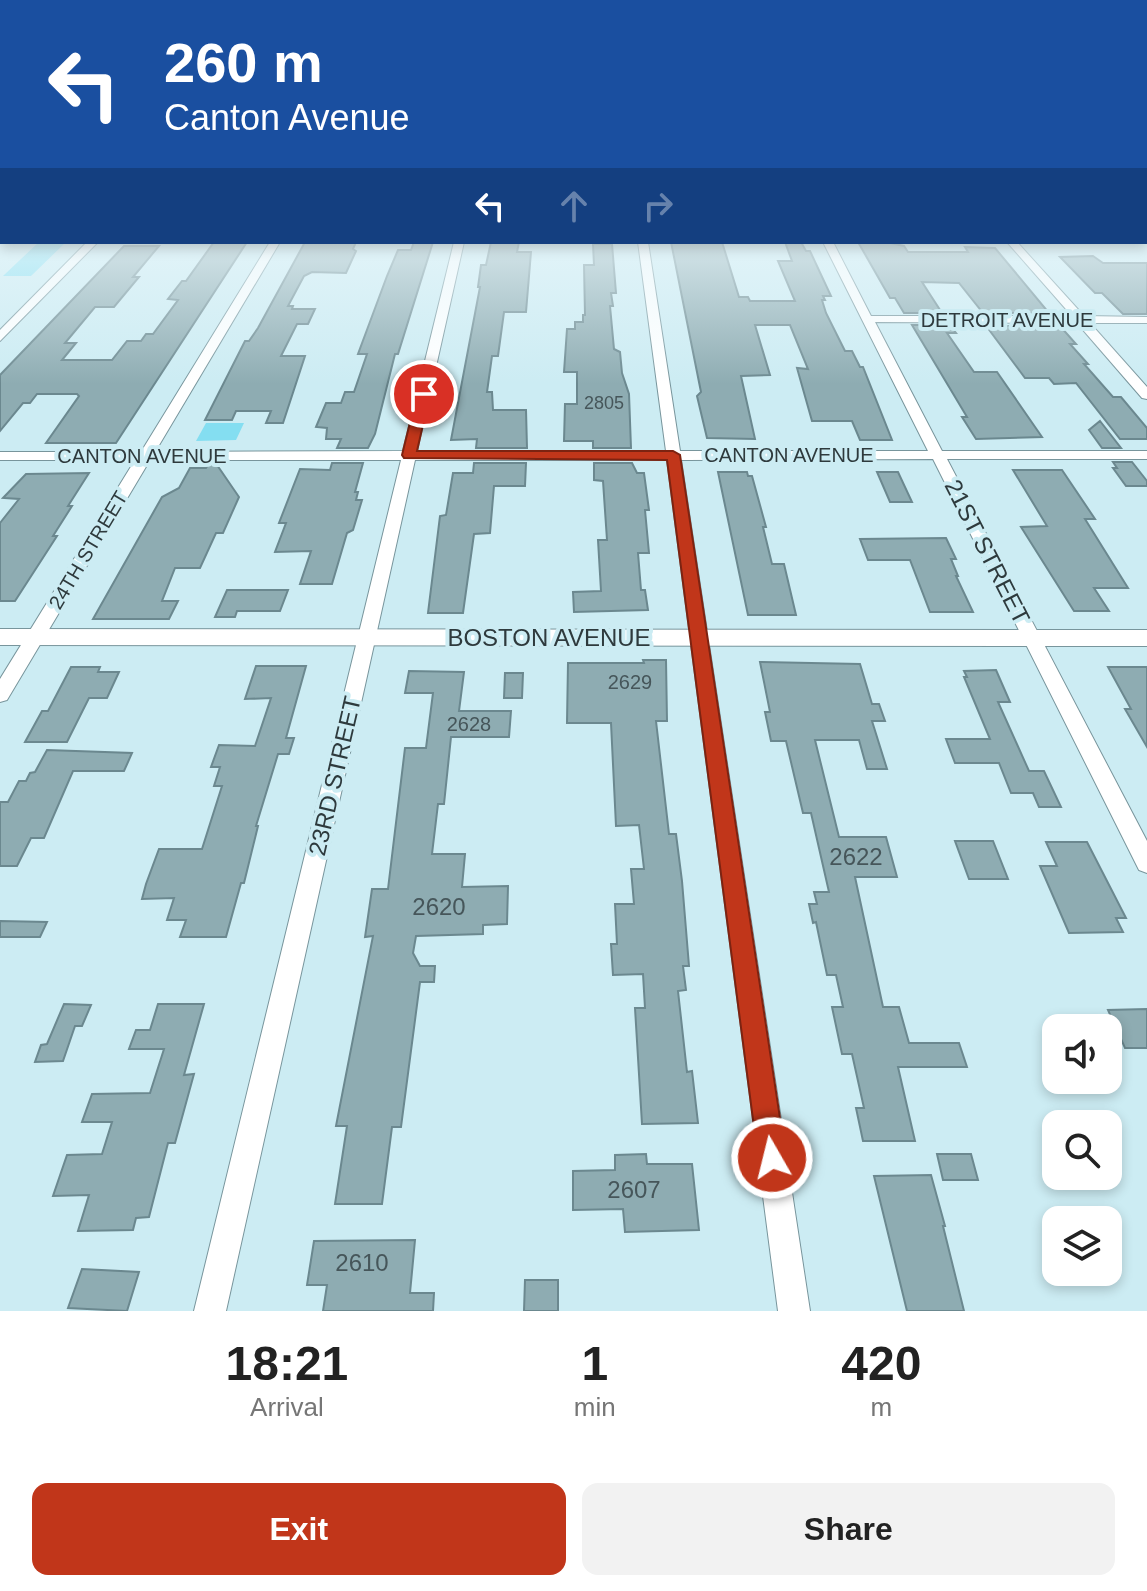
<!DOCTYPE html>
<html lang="en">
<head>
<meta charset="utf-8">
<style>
  body { margin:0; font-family:Helvetica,sans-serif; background:#f2f2f2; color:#222; height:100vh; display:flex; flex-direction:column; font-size:30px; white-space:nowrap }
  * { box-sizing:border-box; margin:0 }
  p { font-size:26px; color:#767676 }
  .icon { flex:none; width:44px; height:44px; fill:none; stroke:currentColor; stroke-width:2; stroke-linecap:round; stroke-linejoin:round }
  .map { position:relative; height:1311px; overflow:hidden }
  .details { display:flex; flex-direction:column; background:#fff; flex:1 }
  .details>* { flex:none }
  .hud { position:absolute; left:0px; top:0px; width:1148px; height:244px; box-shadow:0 4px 12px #0003; background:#1a4fa0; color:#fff; overflow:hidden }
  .tools { position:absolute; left:1042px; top:1014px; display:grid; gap:16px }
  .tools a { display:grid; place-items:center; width:80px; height:80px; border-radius:16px; background:#fff; box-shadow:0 4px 12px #0003; font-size:40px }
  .pin { position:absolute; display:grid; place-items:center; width:68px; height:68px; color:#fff; margin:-34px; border:4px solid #fff; border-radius:50%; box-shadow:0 2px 8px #0007 }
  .me { position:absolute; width:88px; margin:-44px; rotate:352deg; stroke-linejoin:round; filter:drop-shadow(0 0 6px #0008) }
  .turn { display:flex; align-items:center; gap:28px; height:168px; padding:0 32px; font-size:36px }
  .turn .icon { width:104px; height:104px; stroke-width:2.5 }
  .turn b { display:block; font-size:56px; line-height:68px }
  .lanes { display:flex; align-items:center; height:76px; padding:0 32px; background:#0003; justify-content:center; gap:40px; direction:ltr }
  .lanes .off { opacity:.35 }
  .eta { display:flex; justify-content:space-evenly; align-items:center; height:136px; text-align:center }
  .eta b { font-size:48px; font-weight:700; line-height:56px }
  .primary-button { display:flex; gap:16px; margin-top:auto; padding:16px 32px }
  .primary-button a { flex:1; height:92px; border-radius:16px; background:#c1361a; color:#fff; font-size:32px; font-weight:700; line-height:92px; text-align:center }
  .primary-button a+a { background:#f2f2f2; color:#222 }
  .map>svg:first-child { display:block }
  .green { fill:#84def1 }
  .building { fill:#8eacb2; stroke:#6b888f; stroke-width:2 }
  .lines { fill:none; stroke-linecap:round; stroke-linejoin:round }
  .minor-casing { stroke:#78959c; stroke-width:2 }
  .tertiary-casing { stroke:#78959c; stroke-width:2 }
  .minor { fill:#fff; fill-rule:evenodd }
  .tertiary { fill:#fff; fill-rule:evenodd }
  .route { fill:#c1361a; stroke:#7d2311; stroke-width:2 }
  .labels { text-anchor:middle; stroke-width:8; stroke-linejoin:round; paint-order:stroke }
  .far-number-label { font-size:18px; fill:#46565a }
  .far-street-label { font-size:20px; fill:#2e3a3d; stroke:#ccecf3 }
  .number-label { font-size:20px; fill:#46565a }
  .street-label { font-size:24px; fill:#2e3a3d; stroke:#ccecf3 }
  .near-number-label { font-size:24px; fill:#46565a }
</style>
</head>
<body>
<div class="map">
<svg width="1147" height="1311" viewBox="0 0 1147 1311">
  <rect width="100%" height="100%" fill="#ccecf3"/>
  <path class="green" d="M39 242H66L31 276H3Z
    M206 423H244L236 440 196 441Z"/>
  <path class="building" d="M214 242H247L116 443H46L79 396 77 394H37L30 403H23L0 431V375L124 246H159L133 277H139L114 307H95L65 343H76L62 360H112L127 341H141L146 334H153L178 300 168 299 182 281H186Z
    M305 242H356L353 249 356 251 346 273 312 272 304 276 288 306H293L292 309H315L308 324H297L281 356H305L283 423H266L271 411H236L232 420H205L245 341H249L258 328Z
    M414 242H433L398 354H395L375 434 368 448H337L341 439H326L327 428 316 427 326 403H341L345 392H354L367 354H358L387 276 398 250H411Z
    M491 242H519L517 252H531L526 312H504L498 356H492L487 392H492L493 410H526L527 448H476L477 439 451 440 480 287H478L481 265H486Z
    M671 242H722L739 297H748L750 301H795L778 261H792L785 242H801L806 251H810L831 296H823L825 300H822L826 313 845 351H852L860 367H863L892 440H860L852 421H812L797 368 808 369 790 325H755L770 375 741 376 755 439 707 438 697 396 701 392Z
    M858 242H886L904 246 908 252H968L965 247 995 248 1049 313H983L959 283 922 282 942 313H904L895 298H890Z
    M593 244H612L616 293H611L613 306H610L614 349 620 352 622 373 629 394 631 448H593V441H564L565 404H577V372H564L567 329H575V322H583V315H585L584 265H594Z
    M1093 256 1103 263H1147V314H1123L1102 293H1095L1060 257Z
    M912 325H950L956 333H947L974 372H997L1042 437 976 439 962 417H967Z
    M993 326H1060L1076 344H1070L1088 364H1084L1113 397H1121L1147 428V439H1120L1076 383 1054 384 1049 378H1025L987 327Z
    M1100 421 1121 448H1102L1089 430Z
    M1113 462H1132L1147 481V486H1126L1113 468H1117Z
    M332 463H363L355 492H358L356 500H362L353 530 347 533 332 584H300L311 551 275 552 286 523H279L300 469 330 470Z
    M474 463H526L525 486H494L490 533 474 534 463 613H428L440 516 446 515 453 473H473Z
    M594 463H632L637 473H644L649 510H645L649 553H638L641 590H645L648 610 574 612 573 592 601 591 598 540H607L603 481 594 480Z
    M208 465H217L239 497 223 533H216L200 568H175L162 601H178L169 619H93L162 497 179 488 190 468H206Z
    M1013 470H1062L1095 519H1085L1128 588H1094L1109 611H1074L1021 527 1047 526Z
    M718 472H747L748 476H752L766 527H763L772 564H784L796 615H748Z
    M877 472H898L912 502H890Z
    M89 473 68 506H72L53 536H57L15 601H0V523L19 499 3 498 26 474Z
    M946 538 956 559H951L958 576H956L973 612H930L910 560H868L860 539Z
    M227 590H288L280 611H237L235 617H215Z
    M643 660H666L667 721H656L669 834H676L682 881 689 966H683L686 990 678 991 687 1072 692 1071 698 1123 642 1124 635 1008H645L643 974 613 975 611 944H617L615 904H634L631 869H644L639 825 616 826 611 723H567L568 663H644Z
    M760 662 860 664 872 704H879L885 721H872L887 769H867L859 740H815L839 837H886L897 877H855L883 1007H899L909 1043H959L967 1067H898L915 1141H863L856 1108H864L852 1054H842L832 1007H843L836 975H827L816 922 813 923 809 904H817L814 892H829L811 813H803L786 741H771L765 712H770Z
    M256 666H306L286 738H294L289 754H278L256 826H258L244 883H241L226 937H180L186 920H167L174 898 142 899 146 884 159 849H202L222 786H214L220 767H211L219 745 255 746 271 698 245 699Z
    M71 667H100L98 672H119L107 698H89L67 742H25L42 711H48Z
    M1108 667H1147V747L1125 709H1131Z
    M996 670 1010 702H998L1029 771H1044L1061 807H1039L1033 793H1011L999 763H955L946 739H990L964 677H967L964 671Z
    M409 671 464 672 459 711H511L509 737H451L444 804H438L432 854H465L462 887 508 886 507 924 483 925V934L416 936 413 953 420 966H435L434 982H420L401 1127H392L382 1204H335L347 1126H336L373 936 365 937 372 889H388L405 748H426L433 693H405Z
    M505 673H523L522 698H504Z
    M47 750 132 753 124 771H73L44 838H31L17 866H0V802H8L19 781H26L30 773 35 772Z
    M955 841H993L1008 879H969Z
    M1046 842H1087L1126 918H1116L1123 932 1069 933 1040 866H1057Z
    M0 921 47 922 40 937H0Z
    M64 1004 91 1005 82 1026H75L63 1061 35 1062 41 1045 47 1044Z
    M158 1004H204L184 1075 194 1074 175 1143H168L149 1217 136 1218 133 1230 78 1231 89 1195 53 1196 67 1155 102 1154 112 1122H82L92 1094 150 1093 164 1049H129L136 1030H150Z
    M1147 1009V1048H1125L1108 1010Z
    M646 1154 647 1164H692L699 1230 625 1232 623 1209 573 1210V1171L615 1170V1155Z
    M937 1154H971L978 1180H943Z
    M931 1175 945 1226H943L964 1311H907L874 1176Z
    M415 1240 410 1293H434L433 1311H323L327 1285H307L314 1241Z
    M82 1269 139 1272 127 1311 68 1308Z
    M525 1280H558V1311H524Z"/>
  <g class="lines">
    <defs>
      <path id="minor" d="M1146 217H1147V223H1146Z
        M0 219H2V225H0Z
        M87 242H98L0 341V330Z
        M270 242H280L155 452 403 451 454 242H464L417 451H666L638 242H648L680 451H928L823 242H833L871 316H1072L1007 242H1017L1084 316 1147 317V323H1090L1147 387V399L1142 398 1077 323 875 322 942 451H1147V459H947L1147 841V873L1139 870 933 459 681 460 810 1311H778L667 460H415L226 1311H194L401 460H150L7 700 0 702V679L135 460H0V452H141Z"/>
      <path id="tertiary" d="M0 629 1147 630V646L0 645Z"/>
    </defs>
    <use href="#minor" class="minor-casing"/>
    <use href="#tertiary" class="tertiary-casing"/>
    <use href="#minor" class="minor"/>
    <use href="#tertiary" class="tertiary"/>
  </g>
  <linearGradient id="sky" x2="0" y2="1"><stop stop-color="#5eb1da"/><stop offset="0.52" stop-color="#e8f6fa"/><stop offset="1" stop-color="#e8f6fa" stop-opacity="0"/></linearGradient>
  <rect width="1147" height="384" fill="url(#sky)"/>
  <path class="route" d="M424 391 430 394 417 451H673L680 455 786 1158 782 1168 772 1172 762 1168 758 1158 667 460 404 458 402 455 417 394Z"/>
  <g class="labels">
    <g class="far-number-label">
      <text x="604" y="409">2805</text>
    </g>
    <g class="far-street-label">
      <text x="1007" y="327">DETROIT AVENUE</text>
      <text x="789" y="462">CANTON AVENUE</text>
      <text x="142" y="463">CANTON AVENUE</text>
      <text transform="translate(88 550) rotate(-59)" y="7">24TH STREET</text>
    </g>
    <g class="number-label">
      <text x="630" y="689">2629</text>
      <text x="469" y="731">2628</text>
    </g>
    <g class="street-label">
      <text transform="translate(987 552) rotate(63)" y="8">21ST STREET</text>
      <text x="549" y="646">BOSTON AVENUE</text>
      <text transform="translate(335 776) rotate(-77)" y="8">23RD STREET</text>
    </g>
    <g class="near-number-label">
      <text x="856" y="865">2622</text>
      <text x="439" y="915">2620</text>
      <text x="634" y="1198">2607</text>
      <text x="362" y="1271">2610</text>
    </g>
  </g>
</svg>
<div class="tools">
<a><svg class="icon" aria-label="sound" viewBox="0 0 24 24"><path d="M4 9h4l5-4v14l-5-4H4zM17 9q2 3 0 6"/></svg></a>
<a><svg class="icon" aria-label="search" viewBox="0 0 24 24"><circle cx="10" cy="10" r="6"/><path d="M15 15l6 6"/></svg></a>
<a><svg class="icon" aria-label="layers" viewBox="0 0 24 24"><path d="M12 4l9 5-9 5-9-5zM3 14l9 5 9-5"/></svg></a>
</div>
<div class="pin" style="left:424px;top:394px;background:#d93025"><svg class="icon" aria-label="arrive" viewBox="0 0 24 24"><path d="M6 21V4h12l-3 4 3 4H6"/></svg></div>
<svg class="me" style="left:772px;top:1158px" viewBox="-20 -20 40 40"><circle r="17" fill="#c1361a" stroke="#fff" stroke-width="3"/><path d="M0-11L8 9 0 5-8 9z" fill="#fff"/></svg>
<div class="hud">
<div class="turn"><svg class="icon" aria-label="left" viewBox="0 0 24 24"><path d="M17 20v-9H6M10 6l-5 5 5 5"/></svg><div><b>260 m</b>Canton Avenue</div></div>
<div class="lanes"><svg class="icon" aria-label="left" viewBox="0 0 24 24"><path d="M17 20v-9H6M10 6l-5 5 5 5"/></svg><svg class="icon off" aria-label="ahead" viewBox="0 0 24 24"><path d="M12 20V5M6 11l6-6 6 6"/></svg><svg class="icon off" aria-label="right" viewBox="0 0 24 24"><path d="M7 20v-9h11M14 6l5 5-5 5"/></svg></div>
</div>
</div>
<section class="details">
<div class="eta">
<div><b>18:21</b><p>Arrival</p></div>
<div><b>1</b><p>min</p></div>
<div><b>420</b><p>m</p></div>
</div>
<div class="primary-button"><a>Exit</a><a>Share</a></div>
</section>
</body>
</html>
